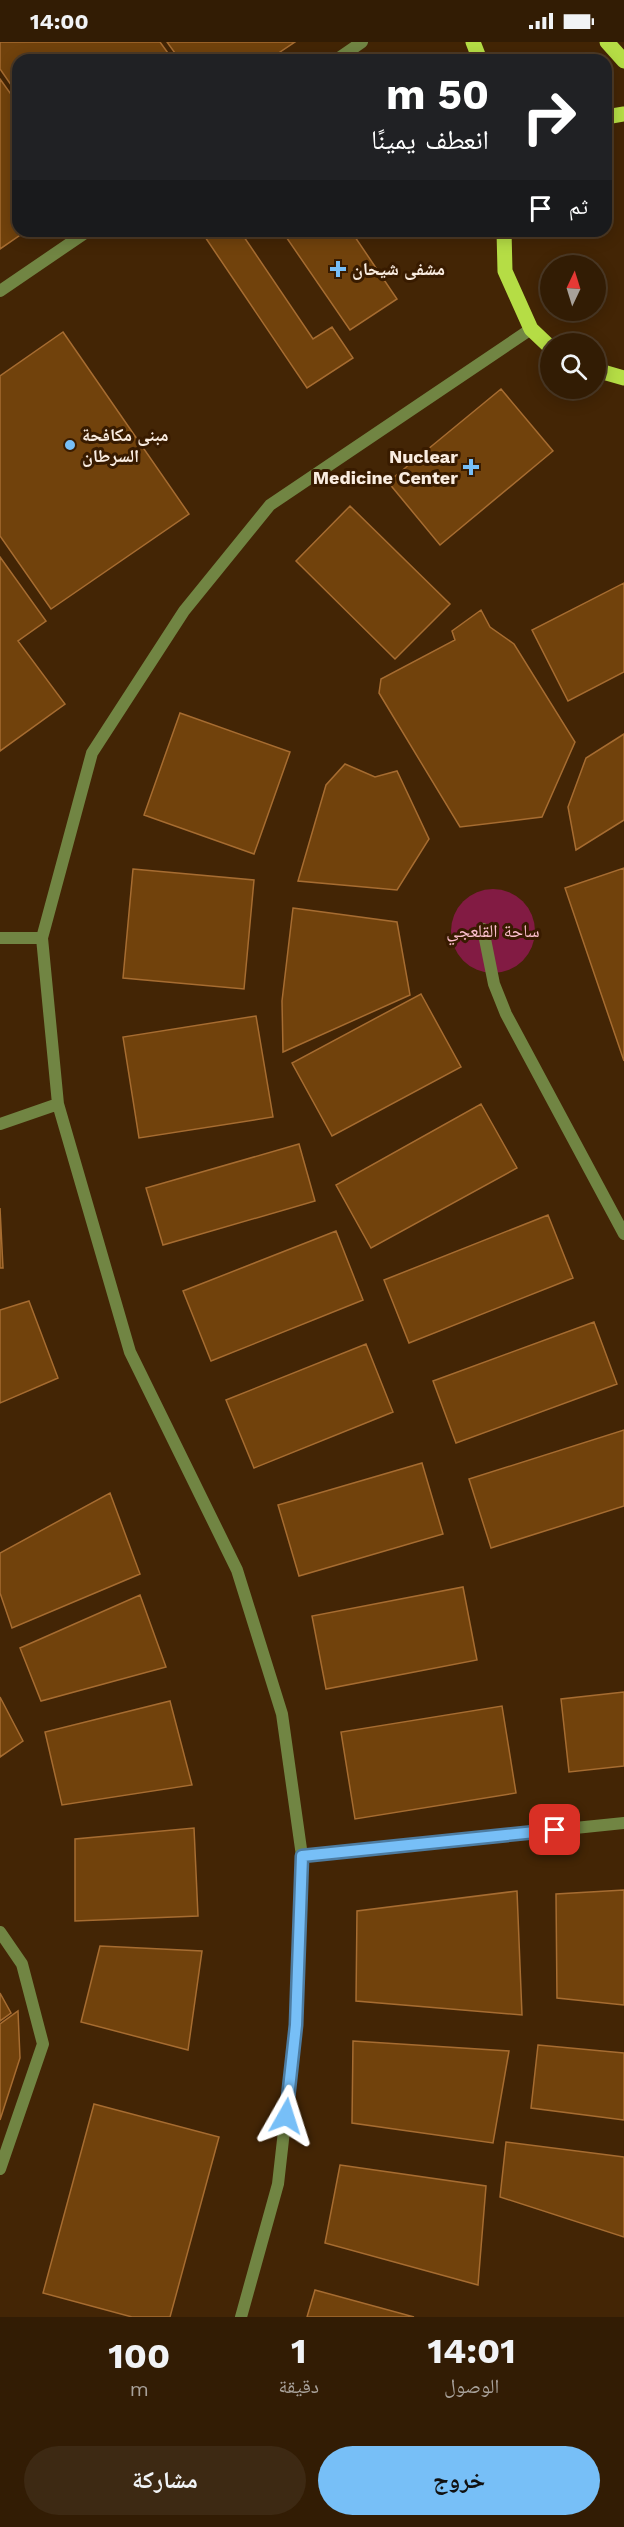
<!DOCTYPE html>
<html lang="ar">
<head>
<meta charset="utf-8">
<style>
  body { margin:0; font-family:"Work Sans","Noto Naskh Arabic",sans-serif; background:#3d2913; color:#f1f3f6; direction:rtl; height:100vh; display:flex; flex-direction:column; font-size:22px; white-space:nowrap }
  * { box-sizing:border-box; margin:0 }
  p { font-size:20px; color:#a8a19a }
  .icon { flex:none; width:33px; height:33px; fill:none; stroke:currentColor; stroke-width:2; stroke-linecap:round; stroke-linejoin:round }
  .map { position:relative; height:2275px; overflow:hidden; direction:ltr }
  .side { display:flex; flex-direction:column; background:#321c04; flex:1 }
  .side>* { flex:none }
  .top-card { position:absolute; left:12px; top:12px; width:600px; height:183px; border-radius:18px; box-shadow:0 3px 15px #0003,0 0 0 2px #4d3a26; direction:rtl; background:#202124; color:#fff; overflow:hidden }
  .needle { width:39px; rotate:4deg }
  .fabs { position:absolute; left:540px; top:213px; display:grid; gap:12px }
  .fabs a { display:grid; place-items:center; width:66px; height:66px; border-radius:50%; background:#321c04; box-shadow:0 3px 15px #0003,0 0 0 2px #4d3a26; font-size:30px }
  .pin { position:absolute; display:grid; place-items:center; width:51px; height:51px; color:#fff; margin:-26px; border-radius:12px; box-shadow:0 3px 9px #0006 }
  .me { position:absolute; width:66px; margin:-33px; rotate:6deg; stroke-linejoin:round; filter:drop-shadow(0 0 4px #0008) }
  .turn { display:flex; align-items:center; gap:21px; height:126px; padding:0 24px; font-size:27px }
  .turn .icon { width:78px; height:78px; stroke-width:2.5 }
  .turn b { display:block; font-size:42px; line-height:51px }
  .then { display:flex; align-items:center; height:57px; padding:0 24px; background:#0003; gap:12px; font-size:22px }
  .eta { display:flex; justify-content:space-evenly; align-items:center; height:102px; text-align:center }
  .eta b { font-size:36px; font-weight:700; line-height:42px }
  .cta { display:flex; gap:12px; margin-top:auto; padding:12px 24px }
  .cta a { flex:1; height:69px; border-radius:36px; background:#77bff7; color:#111; font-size:24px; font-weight:700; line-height:69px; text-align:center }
  .cta a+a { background:#3d2913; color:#f1f3f6 }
  .status { display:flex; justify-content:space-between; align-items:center; height:42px; padding:0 30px; background:#321c04; direction:ltr }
  .status svg { height:16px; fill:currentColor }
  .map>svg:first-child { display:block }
  .green { fill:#821b43 }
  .building { fill:#71420c; stroke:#a66c31; stroke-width:1.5 }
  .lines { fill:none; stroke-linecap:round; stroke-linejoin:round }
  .minor { stroke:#718543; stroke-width:12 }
  .primary { stroke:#b5dd45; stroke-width:15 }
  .route-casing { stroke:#4d7ca1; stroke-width:15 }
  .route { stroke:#77bff7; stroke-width:10 }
  .poi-dot { fill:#77bff7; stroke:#381b00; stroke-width:2 }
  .labels { text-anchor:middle; stroke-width:6; stroke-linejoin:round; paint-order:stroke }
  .poi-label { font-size:18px; font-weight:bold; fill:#faede1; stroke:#381b00; text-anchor:start }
  .park-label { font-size:18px; fill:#fdc0ce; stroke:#381b00 }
</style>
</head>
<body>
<div class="status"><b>14:00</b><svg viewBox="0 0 49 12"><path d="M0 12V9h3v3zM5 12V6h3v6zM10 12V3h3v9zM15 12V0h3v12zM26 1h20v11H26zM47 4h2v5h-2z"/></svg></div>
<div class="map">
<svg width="624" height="2275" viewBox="0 0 624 2275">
  <rect width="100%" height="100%" fill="#432505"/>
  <path class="green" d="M451 889a42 42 0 1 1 84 0a42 42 0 1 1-84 0Z"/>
  <path class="building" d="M0 0H160L173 18H18V53L0 27Z
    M167 0H295L268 18H180Z
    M0 37 18 62V189H26L0 207Z
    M201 189H240L313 297 332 285 353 316 307 346Z
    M282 189H351L397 257 350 288Z
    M63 290 189 472 51 567 0 494V334Z
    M501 347 553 409 440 503 388 440Z
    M350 464 450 562 395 617 296 519Z
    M0 515 46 579 18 599 65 662 0 709Z
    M624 541V630L568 659 532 588Z
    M481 568 490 585 514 602 575 700 542 775 460 785 379 651 381 637 455 598 452 589Z
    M180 671 290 710 254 812 144 773Z
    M624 692V778L576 808 568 765 586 716Z
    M345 722 375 735 397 729 429 797 397 848 298 839 326 743Z
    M624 826V1019L565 846Z
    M133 827 254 838 244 947 123 936Z
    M293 866 397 880 410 953 283 1010 282 959Z
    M421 952 461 1025 332 1094 292 1021Z
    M256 974 273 1075 139 1096 123 995Z
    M481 1062 517 1126 371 1206 336 1143Z
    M299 1102 315 1159 163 1203 146 1146Z
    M0 1166 3 1226H0Z
    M548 1173 573 1236 409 1301 384 1238Z
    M336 1189 363 1258 211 1319 183 1249Z
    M29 1259 58 1336 0 1361V1268Z
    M594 1280 617 1342 456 1401 433 1339Z
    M366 1302 393 1370 254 1426 226 1358Z
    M624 1388V1464L491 1506 469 1437Z
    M422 1421 443 1492 299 1534 278 1463Z
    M110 1451 140 1532 12 1586 0 1551V1511Z
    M463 1545 477 1618 326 1647 312 1574Z
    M140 1553 166 1625 41 1659 20 1606Z
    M624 1650V1724L569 1730 561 1657Z
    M0 1655 23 1699 0 1715Z
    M170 1659 192 1743 62 1763 45 1690Z
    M502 1664 516 1751 355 1777 341 1690Z
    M194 1786 198 1874 75 1879V1797Z
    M624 1848V1963L557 1956 556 1852Z
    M517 1849 522 1973 356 1959 357 1869Z
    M100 1904 202 1909 188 2008 81 1980Z
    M0 1951 11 1971 0 1979Z
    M18 1969 20 2016 0 2078V1982Z
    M353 1999 509 2009 493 2101 352 2081Z
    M538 2003 624 2011V2078L531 2066Z
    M94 2062 219 2095 170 2275H132L43 2251Z
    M506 2100 624 2115V2195L500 2155Z
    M340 2123 486 2144 478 2243 325 2201Z
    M315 2248 414 2275H307Z"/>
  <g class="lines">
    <path class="minor" d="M336 18 362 0
      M0 249 88 189
      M483 887 494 942 506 972 624 1192
      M0 896H42
      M0 1082 58 1062
      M302 1814 624 1781
      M0 1890 22 1922 43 2002 0 2127
      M241 2275 278 2142 296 1983 302 1814 282 1672 237 1528 130 1310 58 1062 42 896 92 711 184 569 270 463 531 287"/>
    <path class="primary" d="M473 0 480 18
      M607 0 624 19
      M606 75 624 72
      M504 189 505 229 531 287 550 305
      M596 328 624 336"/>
  </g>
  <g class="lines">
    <defs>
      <path id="route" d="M286 2074 296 1983 302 1814 555 1788"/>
    </defs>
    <use href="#route" class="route-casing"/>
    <use href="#route" class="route"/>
  </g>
  <g class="poi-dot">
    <path d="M335 218h6v6h6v6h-6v6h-6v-6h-6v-6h6z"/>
    <circle cx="70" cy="403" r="6"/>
    <path d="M468 416h6v6h6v6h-6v6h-6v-6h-6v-6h6z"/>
  </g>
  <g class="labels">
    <g class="poi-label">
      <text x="352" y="233">مشفى شيحان</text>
      <text x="82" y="399">مبنى مكافحة<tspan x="82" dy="21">السرطان</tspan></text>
      <text x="458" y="421" text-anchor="end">Nuclear<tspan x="458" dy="21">Medicine Center</tspan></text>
    </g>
    <g class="park-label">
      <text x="493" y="895">ساحة القلعجي</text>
    </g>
  </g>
</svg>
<div class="fabs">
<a><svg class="needle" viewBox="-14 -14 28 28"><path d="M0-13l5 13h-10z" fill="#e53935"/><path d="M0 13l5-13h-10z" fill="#a8a19a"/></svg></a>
<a><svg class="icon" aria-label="search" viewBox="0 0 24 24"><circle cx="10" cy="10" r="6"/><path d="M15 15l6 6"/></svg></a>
</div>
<div class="pin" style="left:555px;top:1788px;background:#d93025"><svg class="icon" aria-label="arrive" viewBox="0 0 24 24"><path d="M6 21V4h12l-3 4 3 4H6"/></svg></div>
<svg class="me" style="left:286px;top:2074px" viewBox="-20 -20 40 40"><path d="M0-17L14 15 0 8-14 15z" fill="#77bff7" stroke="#fff" stroke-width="4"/></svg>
<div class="top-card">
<div class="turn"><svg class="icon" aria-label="right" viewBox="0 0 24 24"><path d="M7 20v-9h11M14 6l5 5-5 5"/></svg><div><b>50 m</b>انعطف يمينًا</div></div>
<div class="then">ثم<svg class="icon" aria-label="arrive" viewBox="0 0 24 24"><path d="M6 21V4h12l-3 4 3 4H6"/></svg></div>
</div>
</div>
<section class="side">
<div class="eta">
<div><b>14:01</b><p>الوصول</p></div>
<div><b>1</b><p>دقيقة</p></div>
<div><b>100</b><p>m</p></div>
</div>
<div class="cta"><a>خروج</a><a>مشاركة</a></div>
</section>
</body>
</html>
